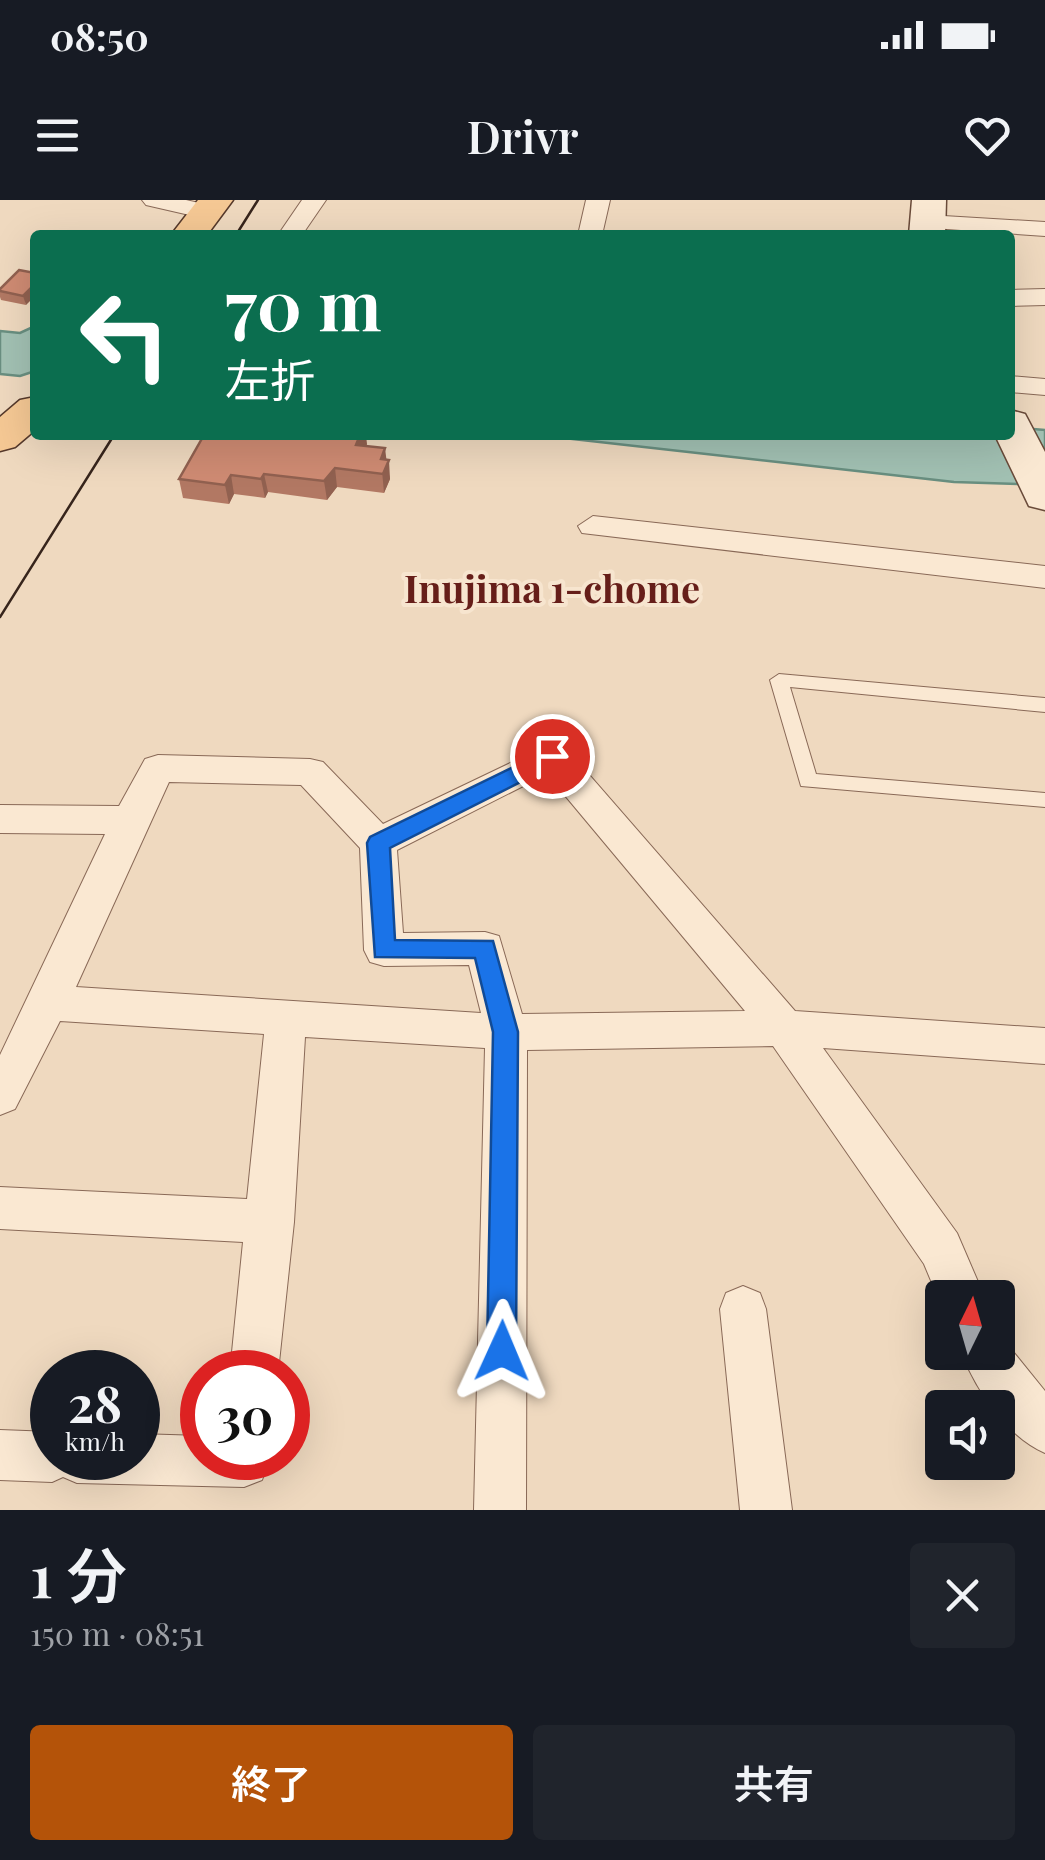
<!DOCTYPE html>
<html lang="ja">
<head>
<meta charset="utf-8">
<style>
  body { margin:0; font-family:"Playfair Display","Noto Sans JP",serif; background:#20242c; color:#f1f3f6; height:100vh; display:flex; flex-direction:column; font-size:38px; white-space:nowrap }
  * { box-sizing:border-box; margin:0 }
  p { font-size:32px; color:#9ea1a6 }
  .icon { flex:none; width:55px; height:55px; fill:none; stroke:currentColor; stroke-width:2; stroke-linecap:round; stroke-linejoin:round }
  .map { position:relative; height:1310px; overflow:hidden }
  .side { display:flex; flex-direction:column; background:#171b24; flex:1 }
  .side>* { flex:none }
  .banner { position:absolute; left:30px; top:30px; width:985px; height:210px; border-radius:10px; box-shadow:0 10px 40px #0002; background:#0b6e4f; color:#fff; overflow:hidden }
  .needle { width:65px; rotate:5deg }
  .controls { position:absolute; left:925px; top:1080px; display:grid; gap:20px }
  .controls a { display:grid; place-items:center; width:90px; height:90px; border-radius:10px; background:#171b24; box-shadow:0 10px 40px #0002; font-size:50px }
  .speed { position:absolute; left:30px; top:1150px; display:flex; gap:20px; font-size:50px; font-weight:700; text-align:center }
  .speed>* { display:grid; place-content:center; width:130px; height:130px; border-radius:50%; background:#171b24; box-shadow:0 10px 40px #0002; line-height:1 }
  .speed small { font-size:25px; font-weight:400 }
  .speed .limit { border:15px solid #d22; background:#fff; color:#111 }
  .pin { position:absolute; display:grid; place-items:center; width:85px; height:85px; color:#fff; margin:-42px; border:5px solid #fff; border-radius:50%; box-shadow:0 2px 10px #0007 }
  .me { position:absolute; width:110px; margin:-55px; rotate:1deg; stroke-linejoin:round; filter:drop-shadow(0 0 8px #0008) }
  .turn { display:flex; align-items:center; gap:35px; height:210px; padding:0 30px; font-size:45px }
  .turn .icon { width:130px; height:130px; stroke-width:2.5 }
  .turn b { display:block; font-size:70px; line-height:85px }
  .round { display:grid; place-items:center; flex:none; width:105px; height:105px; border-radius:10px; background:#20242c }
  .summary { display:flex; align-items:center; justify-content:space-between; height:170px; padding:0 30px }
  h1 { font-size:60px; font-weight:600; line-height:75px }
  .button { display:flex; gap:20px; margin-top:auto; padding:20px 30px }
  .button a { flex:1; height:115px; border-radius:10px; background:#b45309; color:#fff; font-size:40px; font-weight:600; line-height:115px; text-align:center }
  .button a+a { background:#20242c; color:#f1f3f6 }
  .status { display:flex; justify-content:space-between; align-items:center; height:70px; padding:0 50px; background:#171b24; direction:ltr }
  .status svg { height:28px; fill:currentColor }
  header { display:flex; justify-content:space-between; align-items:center; height:130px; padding:0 30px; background:#171b24; font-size:45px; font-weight:600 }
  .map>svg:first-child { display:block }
  .water { fill:#a2c1b3; stroke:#698f80; stroke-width:2.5 }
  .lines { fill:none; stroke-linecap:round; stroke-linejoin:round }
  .service-casing { stroke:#896957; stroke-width:2 }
  .minor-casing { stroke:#896957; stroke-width:2 }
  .secondary-casing { stroke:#6a4b3a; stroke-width:3 }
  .primary-casing { stroke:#56392b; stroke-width:3 }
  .service { fill:#fae8d2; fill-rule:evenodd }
  .minor { fill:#fae8d2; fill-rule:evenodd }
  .secondary { fill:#fae8d2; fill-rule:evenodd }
  .primary { fill:#f5c894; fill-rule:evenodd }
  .tram { stroke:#37251c; stroke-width:2.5 }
  .wall { fill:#b27863 }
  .shaded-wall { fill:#916150 }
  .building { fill:#cf8b73; stroke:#916150; stroke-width:2.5 }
  .route { fill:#1a73e8; stroke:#114b97; stroke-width:2.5 }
  .labels { text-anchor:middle; stroke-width:8; stroke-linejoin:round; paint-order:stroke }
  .neighbourhood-label { font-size:38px; font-weight:bold; fill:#661e19; stroke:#f7e5cf }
</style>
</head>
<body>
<div class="status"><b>08:50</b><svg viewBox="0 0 49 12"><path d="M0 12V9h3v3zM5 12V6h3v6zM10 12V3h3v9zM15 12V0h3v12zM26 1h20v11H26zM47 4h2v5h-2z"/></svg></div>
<header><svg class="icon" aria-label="menu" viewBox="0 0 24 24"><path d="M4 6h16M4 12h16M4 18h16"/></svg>Drivr<svg class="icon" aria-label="heart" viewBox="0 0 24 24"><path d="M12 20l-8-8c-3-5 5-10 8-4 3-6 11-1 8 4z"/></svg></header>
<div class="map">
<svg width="1045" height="1310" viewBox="0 0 1045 1310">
  <rect width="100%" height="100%" fill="#efd9bf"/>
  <path class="water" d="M35 126V171L20 176 0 174V131L20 133Z
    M1010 227 1045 230V285L954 282 537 235H1010Z"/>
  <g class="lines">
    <defs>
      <path id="service" d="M779 474 1045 498V512L790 487 816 574 1045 593V607L801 586 770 480Z"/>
      <path id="minor" d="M142 0H186L216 7 219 12 207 19 146 5Z
        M302 0H326L302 35H278Z
        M586 0H610L602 35H578Z
        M927 15 1045 22V36L918 27 915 22Z
        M1045 89V105L1010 106V90Z
        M1010 176 1045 179V195L1010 192Z
        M593 316 1045 366V388L582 333 578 326Z
        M552 543 565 547 795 811 1045 828V864L823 848 957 1033 985 1098H942V1107L924 1064 773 846 527 850 526 1310H474L485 848 305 837 294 1022 278 1172H230L243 1042 0 1029V987L247 999 264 834 60 821 15 909 0 915V855L105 634 0 633V605L119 606 145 559 158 555 310 559 323 562 383 624ZM547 574 745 811 522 814 499 736 485 732 403 733 397 650ZM169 582 301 585 360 648 364 750 370 762 384 766 469 765 481 813 76 787Z
        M743 1086 760 1093 766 1109 792 1310H740L720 1109 726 1093Z
        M998 1133 1045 1191V1253C1006 1236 977 1191 961 1152H998Z
        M0 1230 52 1232V1258H138V1234L202 1236V1258H270L262 1280 244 1287 77 1283 63 1277 52 1282 0 1280Z"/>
      <path id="secondary" d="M912 0H946L945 35H909Z
        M1010 210 1025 214 1045 252V310L1029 306 995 235H1010Z"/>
      <path id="primary" d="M198 0H233L207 35H171Z
        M35 197V230L15 247 0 251V217L20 200Z"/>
    </defs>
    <use href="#service" class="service-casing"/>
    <use href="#minor" class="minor-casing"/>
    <use href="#secondary" class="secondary-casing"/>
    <use href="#primary" class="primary-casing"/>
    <use href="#service" class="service"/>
    <use href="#minor" class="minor"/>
    <use href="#secondary" class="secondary"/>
    <use href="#primary" class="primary"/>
    <path class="tram" d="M236 35 258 0
      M0 417 114 235"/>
  </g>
  <path class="wall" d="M19 70 26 105 1 100 0 97V89Z
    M367 244 366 246 386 260 390 279 384 293 337 287 327 300 268 292 265 298 234 294 229 304 183 298 179 279Z"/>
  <path class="shaded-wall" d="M35 84V96L26 105 23 96Z
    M360 235H366L367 244 358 264 356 245Z
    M385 248 387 264 389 260 390 279 384 293 381 259Z
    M335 268 337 287 327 300 324 281Z
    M264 274 268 292 265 298 261 279Z
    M231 275 234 294 229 304 225 285Z"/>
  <path class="building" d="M19 70 35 73V84L23 96 0 91V89Z
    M204 235H360L356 245 385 248 381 259 389 260 383 274 335 268 324 281 264 274 261 279 231 275 225 285 179 279Z"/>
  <path class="route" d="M552 548 563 556 560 562 390 648 395 740 493 741 518 832 516 1151 512 1161 502 1165 491 1161 487 1151 493 832 475 758 375 757 367 643 370 637Z"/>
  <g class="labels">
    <g class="neighbourhood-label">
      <text x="552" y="403">Inujima 1-chome</text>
    </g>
  </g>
</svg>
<div class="controls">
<a><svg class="needle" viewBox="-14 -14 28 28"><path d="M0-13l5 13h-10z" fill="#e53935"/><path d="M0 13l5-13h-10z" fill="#9ea1a6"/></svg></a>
<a><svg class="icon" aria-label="sound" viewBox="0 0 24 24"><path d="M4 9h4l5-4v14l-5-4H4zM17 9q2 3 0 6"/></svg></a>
</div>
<div class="speed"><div>28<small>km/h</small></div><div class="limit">30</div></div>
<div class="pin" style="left:552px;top:556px;background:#d93025"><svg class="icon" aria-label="arrive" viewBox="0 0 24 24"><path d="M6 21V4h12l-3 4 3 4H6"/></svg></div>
<svg class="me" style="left:502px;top:1151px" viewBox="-20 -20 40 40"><path d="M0-17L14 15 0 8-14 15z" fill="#1a73e8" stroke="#fff" stroke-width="4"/></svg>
<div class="banner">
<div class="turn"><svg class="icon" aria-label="left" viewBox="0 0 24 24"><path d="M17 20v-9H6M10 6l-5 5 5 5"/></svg><div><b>70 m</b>左折</div></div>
</div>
</div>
<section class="side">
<div class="summary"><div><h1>1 分</h1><p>150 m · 08:51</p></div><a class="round"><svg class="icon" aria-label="close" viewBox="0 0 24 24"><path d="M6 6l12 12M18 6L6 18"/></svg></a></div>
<div class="button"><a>終了</a><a>共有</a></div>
</section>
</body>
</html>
